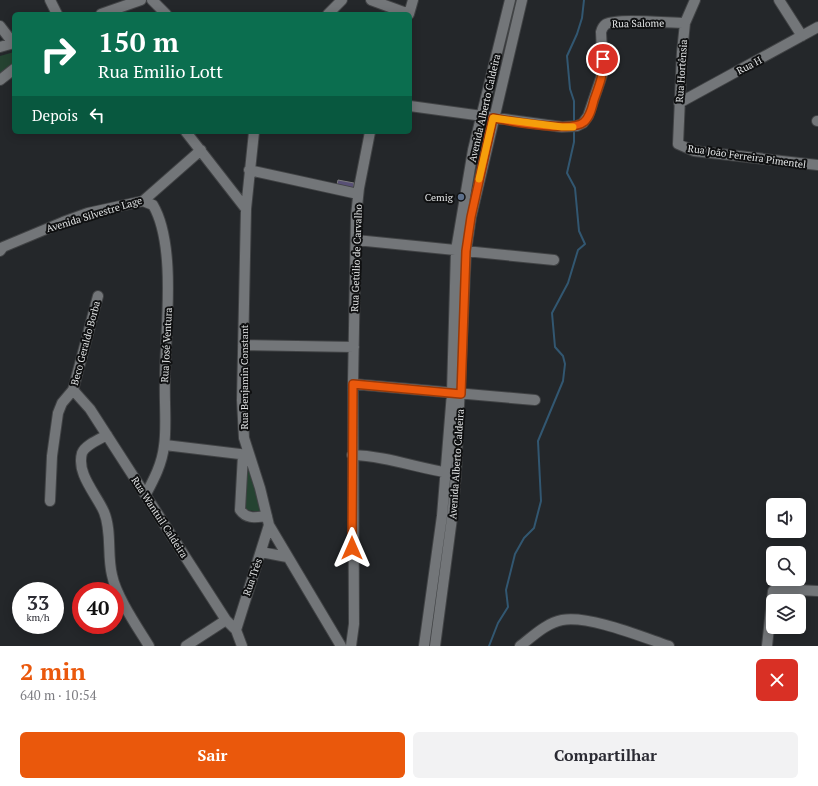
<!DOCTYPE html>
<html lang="pt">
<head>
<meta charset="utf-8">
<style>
  body { margin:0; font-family:"PT Serif",serif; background:#f2f2f3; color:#2b2b33; height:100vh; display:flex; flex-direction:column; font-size:15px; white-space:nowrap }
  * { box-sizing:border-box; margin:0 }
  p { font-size:13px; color:#7c7c81 }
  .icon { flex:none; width:22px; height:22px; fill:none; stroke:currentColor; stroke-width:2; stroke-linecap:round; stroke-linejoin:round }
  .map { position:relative; height:646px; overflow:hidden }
  .details { display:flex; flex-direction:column; background:#fff; flex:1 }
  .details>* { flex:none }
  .hud { position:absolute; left:12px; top:12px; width:400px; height:122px; border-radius:6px; box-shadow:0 2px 10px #0003; background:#0b6e4f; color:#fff; overflow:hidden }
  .fabs { position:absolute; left:766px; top:498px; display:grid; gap:8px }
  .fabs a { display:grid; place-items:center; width:40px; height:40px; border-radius:6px; background:#fff; box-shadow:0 2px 10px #0003; font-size:20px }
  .speed { position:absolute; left:12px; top:582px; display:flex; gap:8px; font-size:20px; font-weight:700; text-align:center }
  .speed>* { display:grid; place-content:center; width:52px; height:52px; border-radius:50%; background:#fff; box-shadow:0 2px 10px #0003; line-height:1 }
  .speed small { font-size:10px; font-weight:400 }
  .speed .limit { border:6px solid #d22; background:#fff; color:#111 }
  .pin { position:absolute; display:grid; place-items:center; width:34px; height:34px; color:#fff; margin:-17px; border:2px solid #fff; border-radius:50%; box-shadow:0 1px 4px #0007 }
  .me { position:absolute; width:44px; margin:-22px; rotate:0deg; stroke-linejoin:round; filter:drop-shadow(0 0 3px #0008) }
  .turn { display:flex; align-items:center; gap:14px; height:84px; padding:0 20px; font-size:18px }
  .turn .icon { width:52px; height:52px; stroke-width:2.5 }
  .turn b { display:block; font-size:28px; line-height:34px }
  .then { display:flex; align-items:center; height:38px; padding:0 20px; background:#0003; gap:8px; font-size:15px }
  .round { display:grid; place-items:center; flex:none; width:42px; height:42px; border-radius:6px; background:#f2f2f3 }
  .overview { display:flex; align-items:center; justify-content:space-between; height:68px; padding:0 20px }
  h1 { font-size:24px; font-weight:600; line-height:30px; color:#ea580c }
  .button { display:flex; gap:8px; margin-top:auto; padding:8px 20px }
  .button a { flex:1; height:46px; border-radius:6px; background:#ea580c; color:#fff; font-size:16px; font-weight:600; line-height:46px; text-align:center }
  .button a+a { background:#f2f2f3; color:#2b2b33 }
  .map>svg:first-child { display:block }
  .green { fill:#254331 }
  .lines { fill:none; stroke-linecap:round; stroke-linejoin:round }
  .stream { stroke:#325771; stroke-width:2 }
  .building { fill:#585075; stroke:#7d7c80 }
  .minor-casing { stroke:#414345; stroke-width:12 }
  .minor { stroke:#737679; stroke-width:10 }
  .route-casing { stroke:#983908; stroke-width:10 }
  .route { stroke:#ea580c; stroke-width:7 }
  .slow { stroke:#f59e0b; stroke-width:7 }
  .service-dot { fill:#5c6f8a; stroke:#0f1011; stroke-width:1.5 }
  .labels { text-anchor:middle; stroke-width:4; stroke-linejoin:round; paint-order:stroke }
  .street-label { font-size:10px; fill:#e2e4e5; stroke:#0f1011 }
  .poi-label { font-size:10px; fill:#e2e4e5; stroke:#0f1011; text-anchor:end }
</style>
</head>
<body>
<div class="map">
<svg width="818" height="646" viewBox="0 0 818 646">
  <rect width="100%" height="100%" fill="#24272a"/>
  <path class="green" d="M14 52V62L0 75V56Z
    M246 471 250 472 262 512 246 510Z"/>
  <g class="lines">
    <path class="stream" d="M574 124V101L570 89 567 56 577 34 582 18 584 0
      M489 646 498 623 508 607 506 590 515 554 524 538 534 528 541 501 538 441 563 381 565 364 563 356 555 347 552 313 568 283 578 250 585 244 579 231 575 188 567 173 574 142V130"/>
  </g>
  <path class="building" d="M338 180 354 183 353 191 336 189Z"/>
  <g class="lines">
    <defs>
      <path id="minor" d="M50 0 57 14
        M152 0 166 14
        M371 0 409 14
        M695 0 685 23 682 52 678 144 694 151 818 165
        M779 0 802 36
        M101 14 141 0
        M328 14 342 0
        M409 14 413 0
        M0 26 13 43
        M0 47 14 43
        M0 80 14 69
        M679 103 818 27
        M410 106 562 127 577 126 583 123 588 116 603 72 601 32C602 28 603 26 606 24 618 18 669 23 685 23
        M817 121H818
        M186 132 246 209
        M254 132 246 209 242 400 244 438 260 488 269 525 341 646
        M249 170 358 194
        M143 201 153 205C177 246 165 332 165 379 164 400 167 427 164 446 162 464 154 479 146 494
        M356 240 554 260
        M0 251 3 247 63 222 88 213 143 201 201 150
        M243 345 354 347
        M353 384 535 400
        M73 390 90 409 226 620 236 630 242 646
        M107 435C100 439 85 445 82 453 76 474 97 495 104 512 112 531 107 555 112 575 116 596 138 628 149 646
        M165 445 248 455
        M243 455 240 510C247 520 257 517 267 516
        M352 455C386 456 417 468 450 473
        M50 501 52 456 58 413 62 403 73 390 98 296
        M261 552 287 557
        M236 630 269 525
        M186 646 226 620
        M351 646 354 624 353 384 356 216 359 188 370 132
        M424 646 442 516 452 393 456 250 473 150 510 0
        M435 646 452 518 456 473 466 251 471 217 522 0
        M520 646C532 637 546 623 562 620 589 615 642 637 669 646
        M767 646 773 591 777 589 818 591"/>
    </defs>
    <use href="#minor" class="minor-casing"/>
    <use href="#minor" class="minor"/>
  </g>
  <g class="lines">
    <defs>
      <path id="route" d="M352 548 353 384 461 394 466 251 471 217 493 118C510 121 572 133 584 122 590 117 592 108 594 100 599 86 604 74 603 59"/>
    </defs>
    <use href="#route" class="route-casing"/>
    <use href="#route" class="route"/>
    <path class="slow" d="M479 179 493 118 562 127H573"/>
  </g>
  <circle class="service-dot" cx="461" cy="197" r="4"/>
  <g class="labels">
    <g class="street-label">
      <text transform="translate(638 23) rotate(-1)" y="4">Rua Salome</text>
      <text transform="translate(749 65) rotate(-28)" y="4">Rua H</text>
      <text transform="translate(681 71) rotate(-86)" y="4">Rua Hortênsia</text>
      <text transform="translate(484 108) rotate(-77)" y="4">Avenida Alberto Caldeira</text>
      <text transform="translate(747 156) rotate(8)" y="4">Rua João Ferreira Pimentel</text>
      <text transform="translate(94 214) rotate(-17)" y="4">Avenida Silvestre Lage</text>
      <text transform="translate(356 258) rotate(-88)" y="4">Rua Getúlio de Carvalho</text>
      <text transform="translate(85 343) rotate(-75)" y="4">Beco Geraldo Borba</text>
      <text transform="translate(166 345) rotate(-87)" y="4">Rua José Ventura</text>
      <text transform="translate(244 377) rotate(-90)" y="4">Rua Benjamin Constant</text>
      <text transform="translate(456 464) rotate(-86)" y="4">Avenida Alberto Caldeira</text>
      <text transform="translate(160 517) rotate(57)" y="4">Rua Wantuil Caldeira</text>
      <text transform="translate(252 577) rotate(-71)" y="4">Rua Três</text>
    </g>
    <g class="poi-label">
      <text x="453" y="201">Cemig</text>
    </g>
  </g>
</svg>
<div class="fabs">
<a><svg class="icon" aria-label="sound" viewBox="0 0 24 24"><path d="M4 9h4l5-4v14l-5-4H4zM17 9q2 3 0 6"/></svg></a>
<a><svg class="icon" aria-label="search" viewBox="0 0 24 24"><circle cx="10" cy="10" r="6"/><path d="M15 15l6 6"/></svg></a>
<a><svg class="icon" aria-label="layers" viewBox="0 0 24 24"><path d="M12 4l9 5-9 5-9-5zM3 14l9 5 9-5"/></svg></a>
</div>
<div class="speed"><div>33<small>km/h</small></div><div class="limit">40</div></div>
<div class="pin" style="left:603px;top:59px;background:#d93025"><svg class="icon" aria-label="arrive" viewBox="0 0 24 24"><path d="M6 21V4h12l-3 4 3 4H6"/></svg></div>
<svg class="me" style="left:352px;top:548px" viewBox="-20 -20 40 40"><path d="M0-17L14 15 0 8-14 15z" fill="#ea580c" stroke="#fff" stroke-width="4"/></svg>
<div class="hud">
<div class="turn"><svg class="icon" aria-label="right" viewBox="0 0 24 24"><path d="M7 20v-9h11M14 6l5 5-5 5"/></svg><div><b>150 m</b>Rua Emilio Lott</div></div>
<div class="then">Depois<svg class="icon" aria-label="left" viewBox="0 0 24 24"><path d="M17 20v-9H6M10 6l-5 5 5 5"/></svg></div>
</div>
</div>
<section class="details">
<div class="overview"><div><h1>2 min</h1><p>640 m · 10:54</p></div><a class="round" style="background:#d93025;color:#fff"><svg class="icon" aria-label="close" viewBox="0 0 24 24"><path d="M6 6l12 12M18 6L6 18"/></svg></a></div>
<div class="button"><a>Sair</a><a>Compartilhar</a></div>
</section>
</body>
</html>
